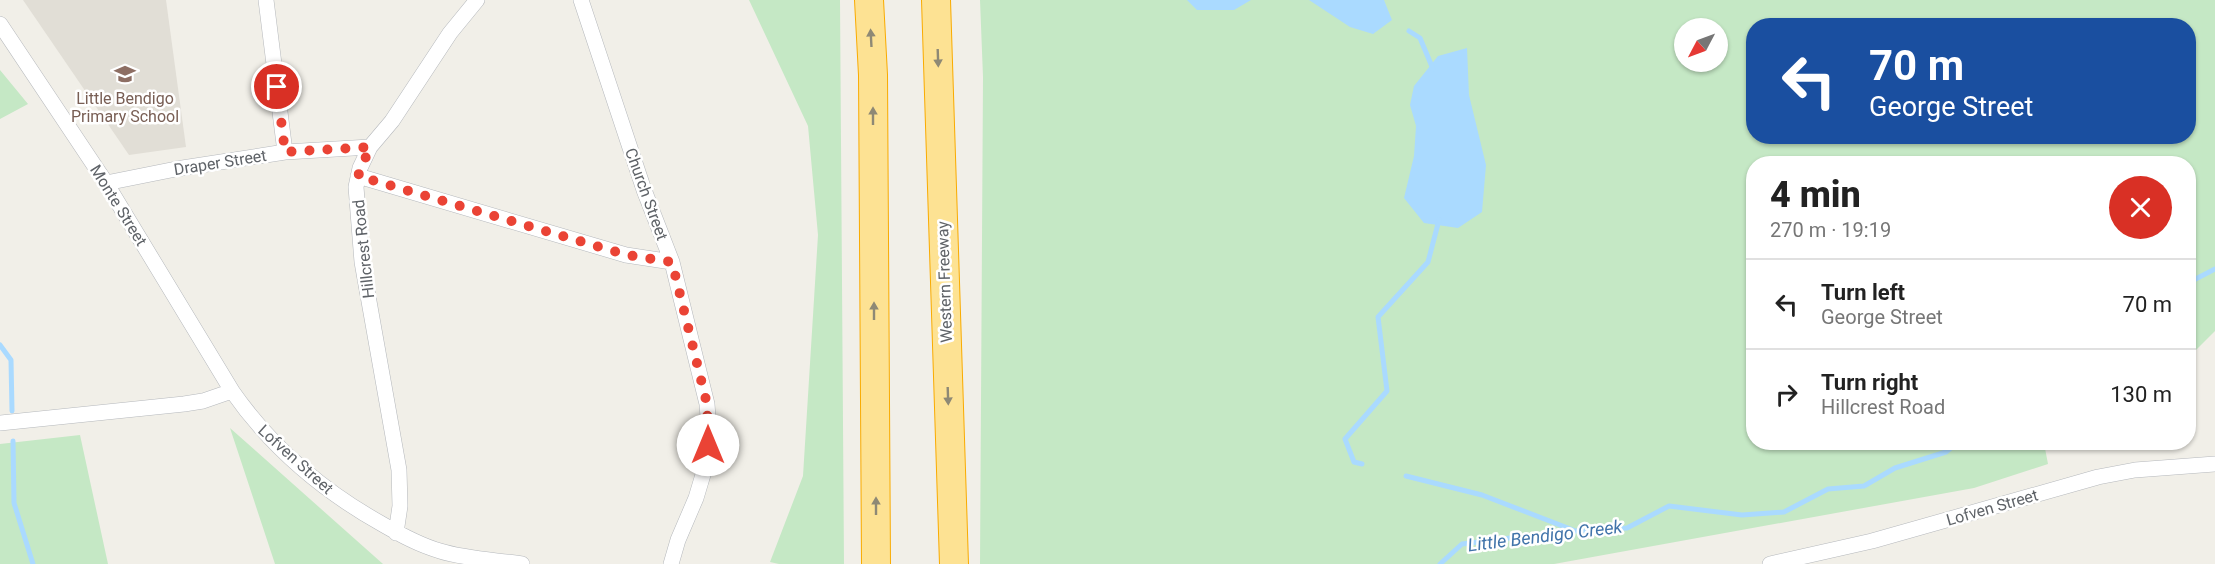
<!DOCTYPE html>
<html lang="en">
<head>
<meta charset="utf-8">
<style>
  body { margin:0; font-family:Roboto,sans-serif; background:#f2f2f2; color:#222; height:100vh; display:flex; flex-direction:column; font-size:22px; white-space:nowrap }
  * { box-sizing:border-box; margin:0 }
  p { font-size:20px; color:#767676 }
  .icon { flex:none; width:33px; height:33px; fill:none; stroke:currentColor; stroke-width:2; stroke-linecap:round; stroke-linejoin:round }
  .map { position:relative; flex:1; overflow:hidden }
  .sheet { position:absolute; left:1746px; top:156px; width:450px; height:294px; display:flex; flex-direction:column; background:#fff; border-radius:24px; box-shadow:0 2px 4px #0004 }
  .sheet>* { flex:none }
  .top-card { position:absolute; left:1746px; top:18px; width:450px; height:126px; border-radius:24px; box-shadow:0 2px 4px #0004; background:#1a4fa0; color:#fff; overflow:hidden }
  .needle { width:39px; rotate:229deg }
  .tools { position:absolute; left:1674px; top:18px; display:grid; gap:12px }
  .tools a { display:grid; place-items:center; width:54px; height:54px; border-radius:50%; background:#fff; box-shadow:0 2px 4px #0004; font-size:30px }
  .pin { position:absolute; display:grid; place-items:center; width:51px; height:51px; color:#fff; margin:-26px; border:3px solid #fff; border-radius:50%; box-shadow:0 2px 6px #0007 }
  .me { position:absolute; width:66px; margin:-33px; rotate:0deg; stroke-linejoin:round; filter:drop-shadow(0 0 4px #0008) }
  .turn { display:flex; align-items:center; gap:21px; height:126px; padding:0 24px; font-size:27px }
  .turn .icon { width:78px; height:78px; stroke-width:2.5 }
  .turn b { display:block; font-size:42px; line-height:51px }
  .round { display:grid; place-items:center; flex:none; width:63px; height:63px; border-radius:32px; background:#f2f2f2 }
  .summary { display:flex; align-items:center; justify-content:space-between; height:102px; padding:0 24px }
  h1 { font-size:36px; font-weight:800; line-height:45px }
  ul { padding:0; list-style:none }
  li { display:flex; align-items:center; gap:18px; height:90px; padding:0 24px; border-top:2px solid #e0e0e0 }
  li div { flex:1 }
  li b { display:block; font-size:22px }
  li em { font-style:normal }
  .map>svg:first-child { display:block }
  .education { fill:#e1ded6 }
  .green { fill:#c5e8c5; fill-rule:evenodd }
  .water { fill:#aadaff }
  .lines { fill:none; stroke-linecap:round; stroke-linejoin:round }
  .stream { stroke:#aadaff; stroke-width:5 }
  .street-casing { stroke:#b5b8bc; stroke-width:16 }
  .highway-casing { stroke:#f9ab00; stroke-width:30 }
  .street { stroke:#fff; stroke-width:15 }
  .highway { stroke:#fde293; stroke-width:28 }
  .oneway { fill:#8e8975 }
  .route { stroke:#ea4335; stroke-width:10; stroke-dasharray:0 18 }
  .labels { text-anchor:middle; stroke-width:5; stroke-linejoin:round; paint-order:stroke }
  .education-label { font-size:16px; fill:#785e54; stroke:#fff }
  .street-label { font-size:16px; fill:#5f6368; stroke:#fff }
  .water-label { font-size:18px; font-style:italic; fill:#4174aa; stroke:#fff }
</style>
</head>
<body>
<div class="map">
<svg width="2215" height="564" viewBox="0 0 2215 564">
  <rect width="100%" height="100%" fill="#f1efe8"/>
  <path class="education" d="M23 0H166L186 147 129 155Z"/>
  <path class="green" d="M749 0H840L844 564H779L770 562 803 476 818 235 808 126Z
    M980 0H2215V331L2189 357 2188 164H1754V442L2044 443 2048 464 1974 488 1554 564H980L983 77ZM1754 26H2188V136H1754ZM1684 28H1718V62H1684Z
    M0 70 28 104 0 119Z
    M230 428 383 564H275Z
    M80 435 108 564H0V444Z"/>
  <path class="water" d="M1187 0H1251L1234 10H1197Z
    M1309 0H1384L1392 20 1373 34 1350 27Z
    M1467 48 1469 95 1486 165 1482 212 1458 228 1424 223 1404 198 1414 156 1416 126 1410 105 1414 86 1438 56Z"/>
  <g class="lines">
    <path class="stream" d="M1409 31 1420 38 1433 69
      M2188 283 2215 269
      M0 345 11 360 12 411
      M13 441 14 503 33 564
      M1362 464 1354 462 1345 439 1387 391 1378 317 1428 262 1439 220
      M1406 476 1482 495 1573 530
      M1440 564 1462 544 1559 532 1627 528 1669 506 1742 515 1784 512 1828 489 1864 486 1895 468 1946 452 1958 442"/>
    <defs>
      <path id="street" d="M266 0 285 152
        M581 0 644 190 672 262 707 404 709 430 705 468 696 498 678 540 671 564
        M0 24 106 183 232 391
        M358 176 626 255 672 262
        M106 183 176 169 285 152 370 147
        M0 423 184 404 203 401 232 391C271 447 323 491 382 524 401 535 419 545 440 551 466 559 495 560 522 564
        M396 533 400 506 399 470 362 262 356 187 360 168 370 147 392 121 450 33 477 0
        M1770 564 1872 541 2098 477 2135 470 2215 464"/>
      <path id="highway" d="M869 0 873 75 876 564
        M936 0 954 564"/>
    </defs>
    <use href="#street" class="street-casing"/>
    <use href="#highway" class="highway-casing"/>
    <use href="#street" class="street"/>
    <use href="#highway" class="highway"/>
  </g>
  <defs><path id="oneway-solid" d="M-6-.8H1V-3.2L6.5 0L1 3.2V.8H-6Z" transform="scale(1.5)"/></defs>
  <g class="oneway">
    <use href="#oneway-solid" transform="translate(871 38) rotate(-93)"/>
    <use href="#oneway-solid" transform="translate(938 58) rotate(88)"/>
    <use href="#oneway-solid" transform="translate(873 116) rotate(-90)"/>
    <use href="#oneway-solid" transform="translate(874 311) rotate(-90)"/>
    <use href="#oneway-solid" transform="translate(948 396) rotate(88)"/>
    <use href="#oneway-solid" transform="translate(876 506) rotate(-90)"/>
  </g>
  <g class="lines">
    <path class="route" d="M277 87 285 152 370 147 358 176 627 255 672 262 707 404 708 445"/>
  </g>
  <defs>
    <symbol id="school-bare" viewBox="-9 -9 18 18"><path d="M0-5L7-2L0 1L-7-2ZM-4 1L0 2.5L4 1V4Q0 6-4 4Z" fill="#8d6e63" stroke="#fff" stroke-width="2.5" paint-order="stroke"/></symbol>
  </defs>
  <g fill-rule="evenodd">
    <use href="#school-bare" x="110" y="59" width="30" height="30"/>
  </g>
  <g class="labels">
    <g class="education-label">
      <text x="125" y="104">Little Bendigo<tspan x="125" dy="18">Primary School</tspan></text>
    </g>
    <g class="street-label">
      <text transform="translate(220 162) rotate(-9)" y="6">Draper Street</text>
      <text transform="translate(647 194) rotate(70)" y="6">Church Street</text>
      <text transform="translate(119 205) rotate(58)" y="6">Monte Street</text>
      <text transform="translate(363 249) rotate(-96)" y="6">Hillcrest Road</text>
      <text transform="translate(944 282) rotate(-92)" y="6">Western Freeway</text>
      <text transform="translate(296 459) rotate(42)" y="6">Lofven Street</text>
      <text transform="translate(1992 507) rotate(-16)" y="6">Lofven Street</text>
    </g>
    <g class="water-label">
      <text transform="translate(1545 536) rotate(-7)" y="6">Little Bendigo Creek</text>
    </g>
  </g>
</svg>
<div class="tools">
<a><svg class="needle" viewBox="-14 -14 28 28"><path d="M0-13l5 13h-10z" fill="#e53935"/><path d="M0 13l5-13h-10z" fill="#767676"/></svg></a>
</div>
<div class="pin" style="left:277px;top:87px;background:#d93025"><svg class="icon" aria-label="arrive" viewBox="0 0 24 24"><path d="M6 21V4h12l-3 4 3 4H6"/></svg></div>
<svg class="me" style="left:708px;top:445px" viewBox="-20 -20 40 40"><circle r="19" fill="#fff"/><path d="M0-13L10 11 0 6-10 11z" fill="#ea4335"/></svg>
<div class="top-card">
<div class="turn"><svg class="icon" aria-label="left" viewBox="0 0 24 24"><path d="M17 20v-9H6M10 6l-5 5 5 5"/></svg><div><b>70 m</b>George Street</div></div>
</div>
<section class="sheet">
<div class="summary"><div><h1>4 min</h1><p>270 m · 19:19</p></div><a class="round" style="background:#d93025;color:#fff"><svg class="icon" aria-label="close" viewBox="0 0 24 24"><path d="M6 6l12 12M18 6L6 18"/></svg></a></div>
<ul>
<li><svg class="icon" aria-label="left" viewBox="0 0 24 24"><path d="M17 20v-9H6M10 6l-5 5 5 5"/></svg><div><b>Turn left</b><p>George Street</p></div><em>70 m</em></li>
<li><svg class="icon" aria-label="right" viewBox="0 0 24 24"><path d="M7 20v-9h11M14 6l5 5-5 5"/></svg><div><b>Turn right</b><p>Hillcrest Road</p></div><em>130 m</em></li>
</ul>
</section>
</div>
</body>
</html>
